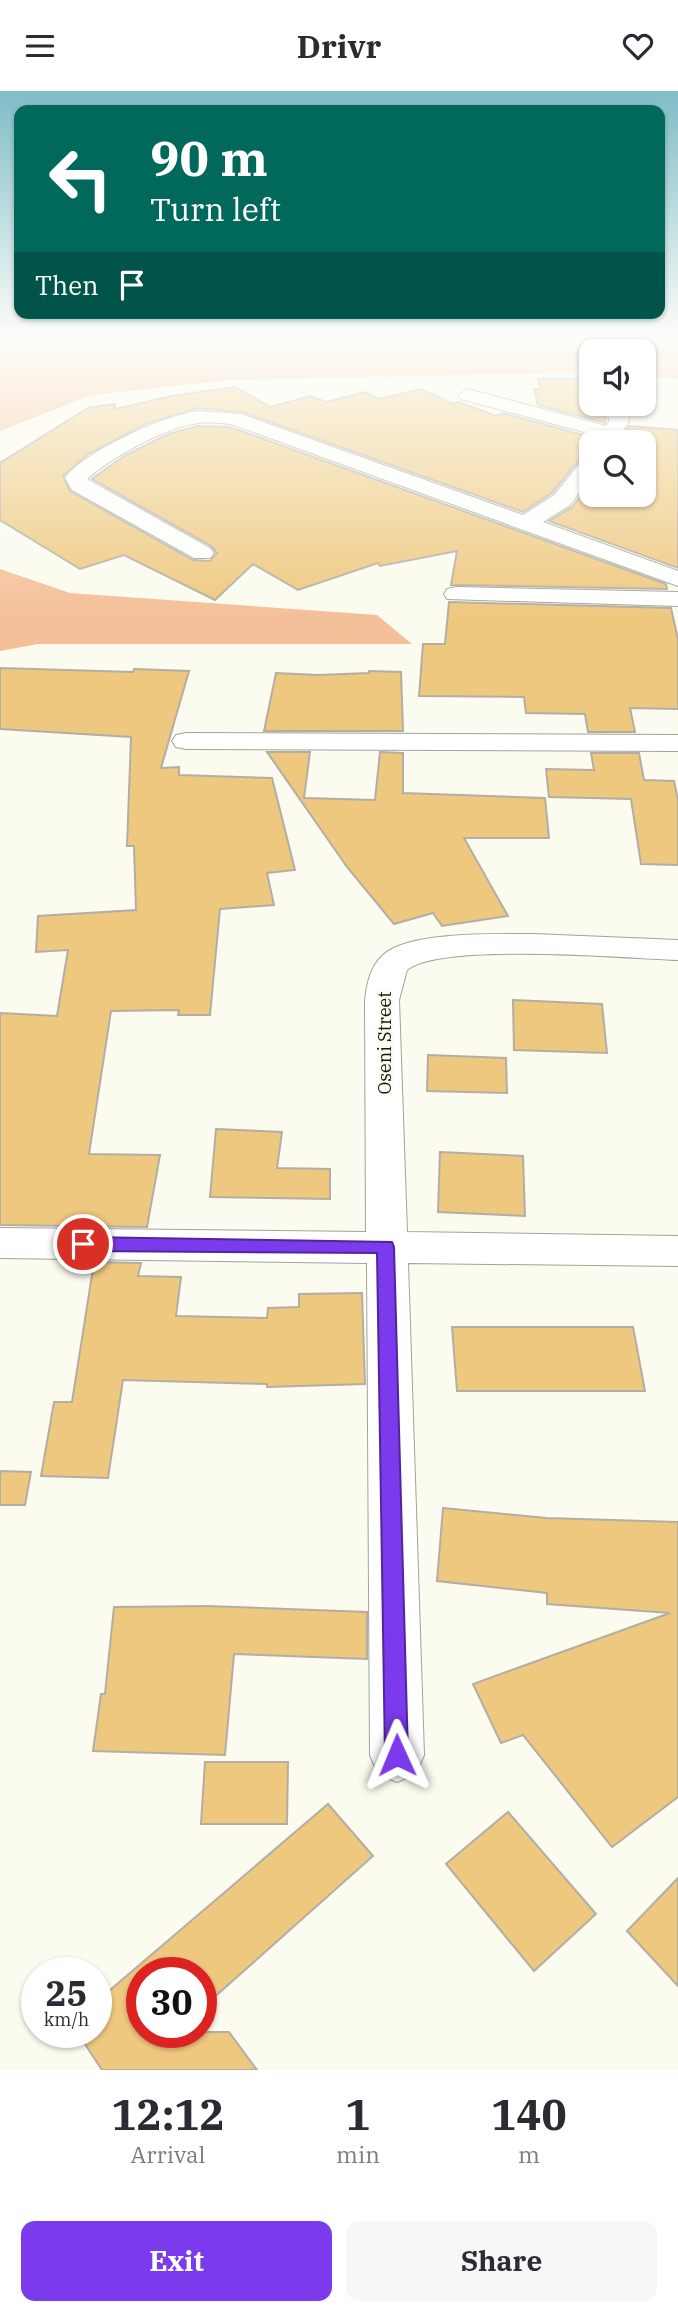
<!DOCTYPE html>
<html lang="en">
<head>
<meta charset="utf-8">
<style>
  body { margin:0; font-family:"IBM Plex Serif",serif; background:#f7f7f7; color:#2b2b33; height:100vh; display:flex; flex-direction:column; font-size:26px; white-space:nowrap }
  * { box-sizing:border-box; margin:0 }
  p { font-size:23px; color:#7c7c81 }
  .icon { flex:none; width:38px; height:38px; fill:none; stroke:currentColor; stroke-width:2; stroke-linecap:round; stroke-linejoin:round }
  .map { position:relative; height:1979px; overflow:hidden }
  .panel { display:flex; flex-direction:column; background:#fff; flex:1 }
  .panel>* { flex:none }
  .guide { position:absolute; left:14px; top:14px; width:651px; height:214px; border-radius:14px; box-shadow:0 2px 5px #0004; background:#00695c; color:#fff; overflow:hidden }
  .buttons { position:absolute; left:579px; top:248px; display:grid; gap:14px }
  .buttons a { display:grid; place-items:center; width:77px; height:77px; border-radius:14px; background:#fff; box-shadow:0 2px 5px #0004; font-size:35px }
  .speed { position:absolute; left:21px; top:1866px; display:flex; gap:14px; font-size:35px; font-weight:700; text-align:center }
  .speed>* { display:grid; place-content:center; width:91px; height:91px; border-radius:50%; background:#fff; box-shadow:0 2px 5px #0004; line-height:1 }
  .speed small { font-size:18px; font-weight:400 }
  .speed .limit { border:10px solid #d22; background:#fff; color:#111 }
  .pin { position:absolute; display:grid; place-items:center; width:60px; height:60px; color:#fff; margin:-30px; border:4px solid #fff; border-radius:50%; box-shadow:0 2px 7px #0007 }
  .me { position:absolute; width:77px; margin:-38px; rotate:359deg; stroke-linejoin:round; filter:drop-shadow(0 0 5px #0008) }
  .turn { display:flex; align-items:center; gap:24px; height:147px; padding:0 21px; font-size:32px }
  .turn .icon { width:91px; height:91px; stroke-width:2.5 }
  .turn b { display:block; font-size:49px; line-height:60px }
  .then { display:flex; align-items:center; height:66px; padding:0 21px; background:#0003; gap:14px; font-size:26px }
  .eta { display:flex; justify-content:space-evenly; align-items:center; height:119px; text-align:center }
  .eta b { font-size:42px; font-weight:700; line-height:49px }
  .action { display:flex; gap:14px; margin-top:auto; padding:14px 21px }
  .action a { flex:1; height:80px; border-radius:14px; background:#7c3aed; color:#fff; font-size:28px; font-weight:700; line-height:80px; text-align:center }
  .action a+a { background:#f7f7f7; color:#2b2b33 }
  header { display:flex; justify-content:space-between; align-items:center; height:91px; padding:0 21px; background:#fff; font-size:32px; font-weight:700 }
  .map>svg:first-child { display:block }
  .green { fill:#f4c099 }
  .building { fill:#efc880; stroke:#b3aea4; stroke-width:2 }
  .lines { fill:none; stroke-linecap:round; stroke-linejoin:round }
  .street-casing { stroke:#a3a398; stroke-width:2 }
  .street { fill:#fff; fill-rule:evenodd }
  .route { fill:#7c3aed; stroke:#51269a; stroke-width:2 }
  .labels { text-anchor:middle; stroke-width:5; stroke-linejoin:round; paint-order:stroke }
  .street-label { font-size:18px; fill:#161612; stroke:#fbfbef }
</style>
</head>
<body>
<header><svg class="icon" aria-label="menu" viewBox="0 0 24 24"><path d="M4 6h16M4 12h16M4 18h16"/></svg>Drivr<svg class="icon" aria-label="heart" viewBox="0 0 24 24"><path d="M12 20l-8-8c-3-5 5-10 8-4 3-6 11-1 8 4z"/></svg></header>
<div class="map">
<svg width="678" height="1979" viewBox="0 0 678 1979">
  <rect width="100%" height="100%" fill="#fbfbef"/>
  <path class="green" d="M0 247H663L678 256V288L644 285V261H592L591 281 229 289 92 304 0 340Z
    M0 478 70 502 377 524 412 553H38L0 560Z"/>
  <path class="building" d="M538 288H587L592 313H605V332L538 314 534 298H541Z
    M235 296 270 316 311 305 326 311 365 301 380 308 421 298 453 313 459 311 496 325 502 322 595 347 592 352V362L583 364 552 402 523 421 242 321 197 317 146 333 88 363 63 385 70 400 193 469 210 470 217 462 211 455 92 388 124 365 168 343 198 335 230 336 666 493 667 498 451 494 457 460 380 475 378 472 298 499 253 473 215 509 124 464 80 478 0 429V372L88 317 115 313V318L172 305Z
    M629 335 678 339V477L549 430 572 416 592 390V404H644V352H618Z
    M449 511 671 517 678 548V618L630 617 635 641H588L585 623 526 622 524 606 419 605 423 553H445Z
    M0 577 133 581 134 578 189 580 161 677 179 676V684L272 687 295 779 267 782 274 814 220 818 210 924H178L179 919 111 920 89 1063 160 1064 147 1136 0 1134V922L57 925 68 859 36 861 38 825 136 819 134 755H127L131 646 0 638Z
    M369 580 401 581 403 640H264L276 582 318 584 369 582Z
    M267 661H310L304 707 375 709 380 661 403 662V702L545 707 549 747H464L508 825 442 835 433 822 394 833 347 776Z
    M591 662H639L644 689 674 690 678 709V774L641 773 631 708 549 706 546 678 594 679Z
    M513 909 602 913 607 962 514 959Z
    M428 964 506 967 507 1002 427 1000Z
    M216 1038 282 1041 277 1077 330 1078V1108L210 1106Z
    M440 1061 523 1065 525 1125 438 1121Z
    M94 1171 141 1172 138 1185 181 1186 176 1225 267 1227 268 1217 299 1216V1203L362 1202 365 1293 267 1296V1293L123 1289 108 1387 41 1385 54 1311H72Z
    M452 1236H633L645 1300H457Z
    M0 1380 31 1381 25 1414H0Z
    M443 1417 546 1427 678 1431V1706L612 1756 523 1644 501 1652 473 1593 670 1522 547 1513V1502L437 1490Z
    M207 1515 367 1521V1568L234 1563 225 1664 93 1660 101 1603H105L114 1516Z
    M205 1671H288L287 1733H201Z
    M328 1713 373 1765 201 1918V1881H142V1941H229L257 1979H102L77 1941H96V1911Z
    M508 1721 596 1823 534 1880 446 1773Z
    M678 1787V1895L627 1840Z"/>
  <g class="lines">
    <defs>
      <path id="street" d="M468 298 606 335 609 330 608 313H628L629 330 615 352H595L599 345 461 308 458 304Z
        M198 320 241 323 523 424 554 404 585 366 592 364V385L570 414 543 431 678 480V495L231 333C219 332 206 330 193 333 162 338 111 367 87 388L210 457 214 462 210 467H194L72 399 65 387C84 360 166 324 198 320Z
        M456 496 678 501V515L447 508 444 503 447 498Z
        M186 642 678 644V660L186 658 176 656 172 650 176 644Z
        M533 843 678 849V869C628 867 440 851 407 879L399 909 407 1141 678 1145V1175L408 1172 424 1664 416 1683 397 1691 378 1683 370 1664 367 1172 0 1167V1137L366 1141 365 909C367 892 370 876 383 864 408 840 498 843 533 843Z"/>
    </defs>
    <use href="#street" class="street-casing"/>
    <use href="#street" class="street"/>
  </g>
  <linearGradient id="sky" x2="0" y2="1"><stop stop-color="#7fbcc7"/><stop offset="0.47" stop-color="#fdfdf8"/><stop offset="1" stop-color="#fdfdf8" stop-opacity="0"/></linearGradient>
  <rect width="678" height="524" fill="url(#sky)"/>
  <path class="route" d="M83 1146 392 1151 394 1156 408 1664 405 1672 397 1675 388 1672 385 1664 377 1162 83 1160 76 1158 74 1153 76 1148Z"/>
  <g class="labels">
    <g class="street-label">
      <text transform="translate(385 952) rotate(-90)" y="6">Oseni Street</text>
    </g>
  </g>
</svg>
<div class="buttons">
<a><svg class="icon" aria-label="sound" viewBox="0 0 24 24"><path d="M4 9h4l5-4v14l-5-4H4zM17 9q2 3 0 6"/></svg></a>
<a><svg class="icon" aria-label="search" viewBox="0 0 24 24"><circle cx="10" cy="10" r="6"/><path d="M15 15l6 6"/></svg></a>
</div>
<div class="speed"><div>25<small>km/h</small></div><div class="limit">30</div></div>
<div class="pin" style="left:83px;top:1153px;background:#d93025"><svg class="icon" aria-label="arrive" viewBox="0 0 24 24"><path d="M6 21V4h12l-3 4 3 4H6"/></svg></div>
<svg class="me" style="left:397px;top:1664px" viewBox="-20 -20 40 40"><path d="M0-17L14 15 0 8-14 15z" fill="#7c3aed" stroke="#fff" stroke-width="4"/></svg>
<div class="guide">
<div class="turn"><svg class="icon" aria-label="left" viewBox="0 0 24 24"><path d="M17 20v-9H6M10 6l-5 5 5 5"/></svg><div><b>90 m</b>Turn left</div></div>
<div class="then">Then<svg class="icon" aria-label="arrive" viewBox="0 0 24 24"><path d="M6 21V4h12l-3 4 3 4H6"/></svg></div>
</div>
</div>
<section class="panel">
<div class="eta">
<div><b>12:12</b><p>Arrival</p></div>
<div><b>1</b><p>min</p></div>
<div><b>140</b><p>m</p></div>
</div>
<div class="action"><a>Exit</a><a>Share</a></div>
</section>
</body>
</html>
